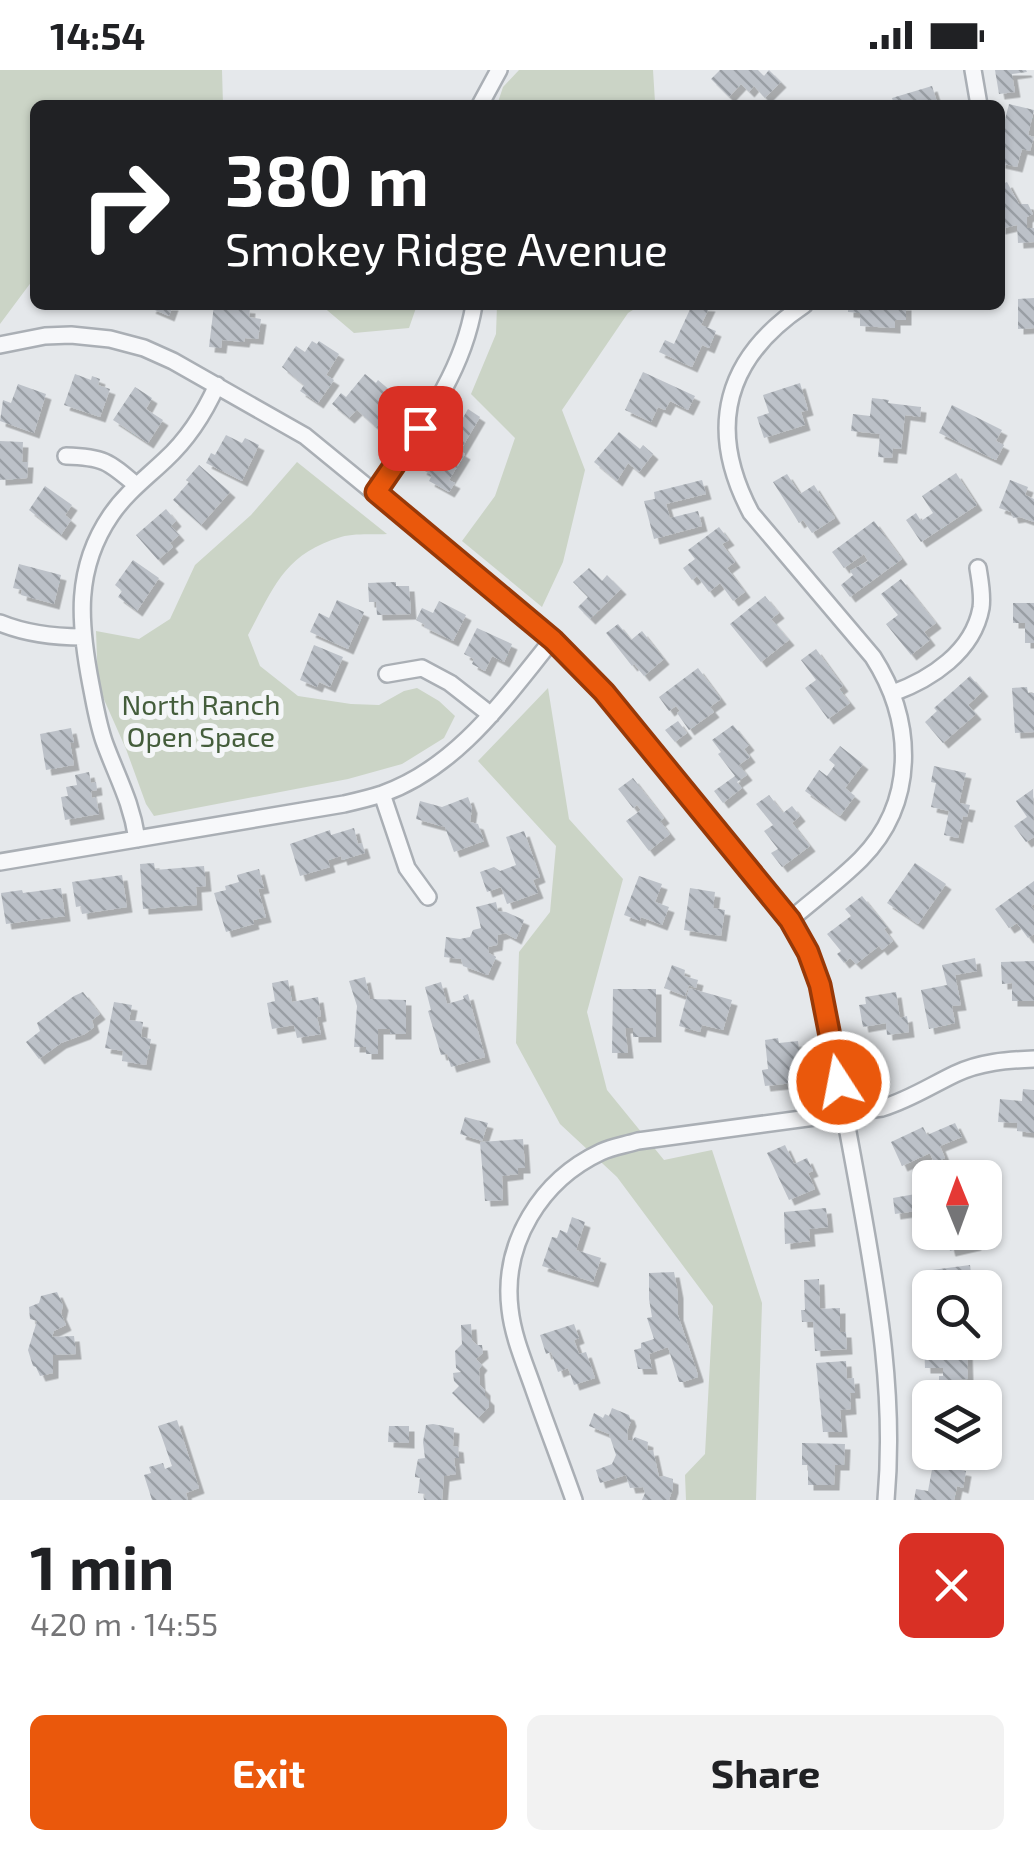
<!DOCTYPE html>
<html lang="en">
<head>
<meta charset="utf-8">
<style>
  body { margin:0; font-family:"Exo 2",sans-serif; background:#f2f2f2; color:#202124; height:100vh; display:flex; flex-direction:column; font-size:38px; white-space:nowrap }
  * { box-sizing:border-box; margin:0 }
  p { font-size:32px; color:#757577 }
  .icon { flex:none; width:55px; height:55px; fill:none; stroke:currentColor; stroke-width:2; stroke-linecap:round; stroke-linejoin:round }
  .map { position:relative; height:1430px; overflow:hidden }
  .drawer { display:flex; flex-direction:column; background:#fff; flex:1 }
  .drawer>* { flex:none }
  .banner { position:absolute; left:30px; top:30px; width:975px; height:210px; border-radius:15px; box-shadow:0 2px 8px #0004; background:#202124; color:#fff; overflow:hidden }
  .needle { width:65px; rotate:359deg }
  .buttons { position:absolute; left:912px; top:1090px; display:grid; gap:20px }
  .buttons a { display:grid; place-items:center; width:90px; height:90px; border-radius:15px; background:#fff; box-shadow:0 2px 8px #0004; font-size:50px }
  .pin { position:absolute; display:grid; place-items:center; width:85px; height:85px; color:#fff; margin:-42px; border-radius:20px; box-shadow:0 5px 15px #0006 }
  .me { position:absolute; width:110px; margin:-55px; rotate:349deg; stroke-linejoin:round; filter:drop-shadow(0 0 8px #0008) }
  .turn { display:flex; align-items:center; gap:35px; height:210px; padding:0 30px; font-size:45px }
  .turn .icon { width:130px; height:130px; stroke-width:2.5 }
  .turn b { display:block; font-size:70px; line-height:85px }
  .round { display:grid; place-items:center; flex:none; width:105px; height:105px; border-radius:15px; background:#f2f2f2 }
  .head { display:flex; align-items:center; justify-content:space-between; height:170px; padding:0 30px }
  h1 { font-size:60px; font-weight:700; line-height:75px }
  .cta { display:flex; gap:20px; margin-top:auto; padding:20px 30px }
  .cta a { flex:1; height:115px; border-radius:15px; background:#ea580c; color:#fff; font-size:40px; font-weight:700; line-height:115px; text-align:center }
  .cta a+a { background:#f2f2f2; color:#202124 }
  .status { display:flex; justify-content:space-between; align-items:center; height:70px; padding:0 50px; background:#fff; direction:ltr }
  .status svg { height:28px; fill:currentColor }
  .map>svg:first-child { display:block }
  .green { fill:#cbd4c6 }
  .building { fill:url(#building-back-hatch); filter:url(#shadow) }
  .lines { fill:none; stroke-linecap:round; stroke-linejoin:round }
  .minor-casing { stroke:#aaafb5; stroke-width:20 }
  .minor { stroke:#f7f8fa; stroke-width:15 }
  .route-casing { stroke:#983908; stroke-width:25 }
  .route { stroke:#ea580c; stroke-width:18 }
  .labels { text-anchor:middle; stroke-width:10; stroke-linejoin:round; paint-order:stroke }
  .park-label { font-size:28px; fill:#445d3b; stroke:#f4f6f8 }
</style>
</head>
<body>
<div class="status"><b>14:54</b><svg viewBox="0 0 49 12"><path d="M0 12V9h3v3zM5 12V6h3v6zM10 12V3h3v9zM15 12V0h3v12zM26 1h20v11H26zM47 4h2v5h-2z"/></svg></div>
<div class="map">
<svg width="1034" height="1430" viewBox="0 0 1034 1430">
  <defs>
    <pattern id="building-back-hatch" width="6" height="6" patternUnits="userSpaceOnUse" patternTransform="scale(2.5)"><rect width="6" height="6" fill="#bcc1c8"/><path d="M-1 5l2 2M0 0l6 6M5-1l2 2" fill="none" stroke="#999ea4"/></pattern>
    <filter id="shadow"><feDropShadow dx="5.5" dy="5.5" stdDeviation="0" flood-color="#0004"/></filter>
  </defs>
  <rect width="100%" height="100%" fill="#e5e8eb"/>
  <path class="green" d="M0 0H222L223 35H35V207L0 254Z
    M519 0H653L655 32 652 35H497L503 17Z
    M321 235H417L409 258 354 263Z
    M497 235H641L628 243 562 340 585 400 563 492 542 537 462 471 495 426 515 368 471 324 496 264Z
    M297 392 387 464C373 465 355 463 341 467 284 484 274 517 248 565L260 596 298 626 351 634 379 635 404 621 417 618 439 631 455 646 444 668 402 694 348 709 154 746 146 734 126 679 98 616 96 561 139 569 170 549 195 495 251 445Z
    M548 618 569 749 623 809 587 942 607 1020 664 1090 712 1080 762 1233 756 1430H686L685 1405 705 1384 713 1236 617 1107 560 1054 516 973 519 882 550 842 556 776 478 691Z"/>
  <path class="building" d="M720 0H758L764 6 769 0 781 12 765 28 754 16 749 22 741 14 729 27 711 9Z
    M995 0H1026L1027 2 1012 4 1015 22 999 24Z
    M932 16 938 35H894L892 28Z
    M1009 34 1034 40 1028 65 1034 67 1030 81 1022 79 1017 97 1000 93V69Z
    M1007 112 1019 134H1028L1033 144 1027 147V158H1034V172L1018 173 1017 155 1000 159V115Z
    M1034 228V258L1018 259V229Z
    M152 235H173L169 246 150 238Z
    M214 235 250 238 249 247 261 249 258 269 245 268 244 272 222 270 221 278 209 277Z
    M692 235 710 236 701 255 716 261 709 278 702 275 692 297 659 282 665 270 674 274Z
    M848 235H906V250H895V258L860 256V243L848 242Z
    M312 271 317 274 319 271 339 284 326 305 334 310 318 333 300 321 304 315 282 297 296 276 305 282Z
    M643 302 695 326 688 340 670 331 665 340 658 337 651 352 625 340Z
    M75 304 91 310 92 306 100 309 98 315 110 319 100 347 64 335Z
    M365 304 376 313 378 310 400 329 376 357 357 340 349 348 332 334 341 323 346 327Z
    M800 313 808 340 801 342 805 355 764 368 757 347 769 343 763 325Z
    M18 314 46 324 34 363 0 351 3 330 11 333Z
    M135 317 152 328 146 339 163 350 148 373 113 350Z
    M872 328 889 330 888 333 921 337 920 347 905 345 901 379 893 378 892 388 878 387 880 364 851 361 853 344 870 346Z
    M952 335 1002 360 996 371 1004 375 996 390 939 363Z
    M468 339 480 347 460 381 465 384 449 410 455 413 449 422 429 411 432 405 421 399 436 380 432 378 441 363 451 369Z
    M619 362 640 379 643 375 653 384 639 402 628 393 617 411 594 392Z
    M226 365 242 373 245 368 259 375 242 411 206 393 211 383 215 385Z
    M0 371 23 372 22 392H28L27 408 0 410Z
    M199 395 230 422 201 455 173 430 189 412 186 410Z
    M956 403 977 435 921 472 906 450 916 443 921 451 933 443 922 426Z
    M787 404 800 424 814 415 835 448 812 463 803 450 799 453 773 412Z
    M702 410 706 424 666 434 670 448 698 441 702 456 654 469 644 431 655 429 654 422Z
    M1010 410 1028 417 1025 425 1034 429V452L1020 447 1013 448 1011 442 999 438Z
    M45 416 72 435 65 445 71 450 61 465 29 440Z
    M166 439 176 451 171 456 179 465 170 473 173 477 158 490 136 465Z
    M874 451 902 489 850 527 841 515 853 505 850 501 868 491 864 484 844 498 832 482Z
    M719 457 729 470 722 474 735 492 727 498 745 522 733 531 720 513 709 522 697 506 692 510 683 498 695 489 688 480Z
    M133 490 159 508 137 541 118 527 122 521 115 515Z
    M19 494 61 505 54 534 21 525 22 520 13 518Z
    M589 498 602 511 607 505 621 519 590 549 578 537 588 527 573 512Z
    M901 509 936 553 924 562 930 570 911 585 886 554 898 545 881 524Z
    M396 512V516H409L411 544 377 545 376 532H369L368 513Z
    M765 526 779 543 771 549 789 570 761 592 730 554Z
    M337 530 364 542 348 579 310 562 319 543 329 548Z
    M439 531 466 545 453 571 424 557 425 555 416 550 422 538 433 543Z
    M1013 533H1034V573H1025V553H1013Z
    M618 554 631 570 642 561 664 589 644 606 634 594 632 596 606 563Z
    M477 558 512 574 504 592 492 586 485 601 472 594 474 589 464 584Z
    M314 575 343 587 330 617 319 612 317 617 300 610Z
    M816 579 843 616 839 619 850 633 828 649 805 618 816 610 801 590Z
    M698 598 721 629 710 637 714 642 689 660 677 643 680 641 676 636 669 641 659 627Z
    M970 606 983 621 968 635 976 644 943 673 925 652 937 641 934 638Z
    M1027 617 1028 623H1034V662L1015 663 1012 618Z
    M678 651 687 663 675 672 665 660Z
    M733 655 749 675 744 679 750 687 739 695 747 705 737 712 742 718 723 733 714 721 735 706 718 684 721 682 712 670Z
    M71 658 74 672 70 673 74 695 46 700 40 664Z
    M840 676 863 694 845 718 855 726 840 746 805 721 819 700 827 706 835 695 829 690Z
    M934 696 966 703 959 733 970 735 967 747 963 746 958 768 944 765 949 741 931 737 936 713 931 712Z
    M89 702 91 713 96 712 97 720 91 721 92 728 96 727 99 744 65 750 61 727 68 726 66 717 77 715 75 705Z
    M633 708 664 748 660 751 670 764 649 781 626 751 641 740 637 735 633 738 618 719Z
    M1033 719 1034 767 1026 772 1014 756 1027 747 1016 731Z
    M769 725 783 743 792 736 800 746 792 753 810 776 782 797 771 783 778 779 764 761 773 755 756 734Z
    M468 727 472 738 470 752 478 754 484 771 454 782 445 757 416 749 420 731 442 737Z
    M354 758 358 774 362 773 365 783 342 790 341 786 328 790 330 797 300 806 290 774 330 760 331 765Z
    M524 761 540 807 533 810 538 823 507 834 501 817 487 822 480 802 494 797 500 801 516 795 506 767Z
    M154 793 155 800 204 796 206 816 196 817 197 835 143 839 140 794Z
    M915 793 946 814 918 854 887 833Z
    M259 799 264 818 258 819 266 847 253 850 254 854 226 862 214 823 226 820 225 816 239 812 237 805Z
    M122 805 127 837 82 844 81 836 76 837 72 812Z
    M639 806 662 814 655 832 669 837 662 855 641 847 640 851 624 845Z
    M1034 811V834L1031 836 1034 840V864L1028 868 1017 853 1009 858 995 839Z
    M61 818 65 846 6 854 1 823 22 820 23 823Z
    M690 818 715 822 713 838 725 840 721 866 684 860Z
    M862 826 887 857 884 859 893 871 882 880 879 876 856 894 850 888 844 893 837 884 841 881 827 864 851 846 845 839Z
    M496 832 498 841 506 842 524 850 516 869 505 863 498 865 497 875 488 877 489 883 496 887 488 905 463 896 461 889 444 887 446 867 460 869 470 867 473 860 481 858 476 837Z
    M975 888 977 901 955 905 961 935 952 936 955 953 929 959 921 920 947 915 942 895Z
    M1034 891V931H1012V913L1002 914 1001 892Z
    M672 895 685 900 684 906 698 910 696 918 689 915 685 926 664 918Z
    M365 907 370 929 406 930V964H390V959H378V984H366V977H354L357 936 349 911Z
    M288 910 292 932 318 927 321 946 317 947 321 964 297 968 294 955 272 959 267 933 275 931 272 913Z
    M441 912 447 934 464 929 463 926 468 924 485 987 451 997 447 984 441 985 428 941 431 940 425 917Z
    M689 918 732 930 723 960 702 955 700 962 679 956Z
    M613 919H656V967H633V958H625L628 983H612Z
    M83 922 100 944 92 950 94 957 85 964 61 973 39 989 26 972 40 961 37 953 74 926Z
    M896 922 900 948 907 946 909 962 887 965 886 953 863 957 859 935 866 934 865 927Z
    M114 932 132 935 129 950 143 952 141 967 151 969 146 995 122 991 123 981 105 978Z
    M778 968 779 973 798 971 803 1012 765 1016 762 1000 768 999 765 970Z
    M1023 1019 1034 1020V1063L1017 1061V1053L998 1052 1000 1029 1022 1031Z
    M465 1047 488 1053 482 1071 460 1064Z
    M955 1053 962 1067 940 1076 945 1088 934 1093 930 1083 902 1096 891 1072 923 1057 927 1065Z
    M523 1069 525 1098H518V1104L502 1106 503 1130 485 1131 480 1072Z
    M785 1075 794 1094 807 1088 813 1101 808 1103 815 1119 789 1130 767 1083Z
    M921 1123 923 1140 895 1144 893 1128Z
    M826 1138 828 1157 809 1159 810 1171 785 1174 784 1142Z
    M572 1147 585 1152 576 1180 601 1188 593 1212 542 1196 552 1167 557 1168 560 1160 567 1163Z
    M930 1151V1162L939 1164 923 1168 919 1154Z
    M945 1162H973L976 1175 950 1181Z
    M970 1195 972 1211 977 1210 979 1218H935L932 1200Z
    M674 1202 678 1223V1245L698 1305V1307L683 1312H679L668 1277 649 1284 652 1299H638L634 1280 641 1278V1273L654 1269 647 1248 652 1247 649 1229V1203Z
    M819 1209 820 1239 840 1238V1262H846L847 1279 815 1281 813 1252H802L801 1240H805L804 1210Z
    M57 1222 63 1235 61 1244 66 1255 54 1261 52 1267 74 1266 76 1284 53 1285V1303L40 1306 36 1297 33 1296 28 1280 37 1251 30 1249 29 1237 39 1233 41 1226Z
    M930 1233V1257L921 1259 918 1235Z
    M471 1254 472 1270 477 1275H482L483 1283 476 1289 482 1295 479 1299 480 1315 485 1320V1326L489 1330V1337L478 1348 452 1323 459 1316 454 1311 453 1303 461 1302 456 1298 455 1281 462 1274 461 1255Z
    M574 1254 579 1268 574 1270 579 1284 586 1282 595 1308 574 1315 568 1298 558 1302 551 1282 546 1284 540 1265Z
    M924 1273H940V1278L967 1277 968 1309 951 1310V1317H939V1306H943V1298H925Z
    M846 1291 847 1309 854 1308 855 1323H850L851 1339 840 1340 842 1362H823L816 1293Z
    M612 1338 629 1345 631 1351 627 1361 628 1370 632 1371 635 1367 648 1372 647 1381 653 1380 659 1407 664 1406 673 1409V1418L669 1430H642L645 1423 643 1417 630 1418 626 1405 600 1413 596 1400 612 1394 616 1385 609 1364 589 1356 594 1343 603 1348 605 1344 609 1346Z
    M177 1350 199 1418 186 1423 188 1430H152L144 1405 151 1403 149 1397 163 1393 165 1399 172 1396 158 1356Z
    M433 1354 454 1358 453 1376 458 1377 459 1388H454L456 1404 444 1406 442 1430H424L425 1424 418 1423 420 1408 415 1407V1404L418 1389 425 1388 423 1372 426 1355Z
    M389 1356H409V1373L388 1372Z
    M802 1373 845 1374 844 1395H835L834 1415H808V1395H802Z
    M933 1394 966 1401 963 1418 957 1416 954 1430H914L916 1419 928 1421Z"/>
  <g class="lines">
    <defs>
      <path id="minor" d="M973 0 979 35
        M480 35 499 0
        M0 275 45 266 71 265 110 269 144 278 173 291 305 366 553 569 604 622 790 850 807 882 820 915C834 988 848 1060 861 1133 879 1233 895 1328 886 1430
        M66 386C103 387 108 391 136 415
        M376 422C416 363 462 308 474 235
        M0 553C27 564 53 567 82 567
        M387 604 422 598 450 613 491 645
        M893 623C931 609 973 582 981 538 983 525 980 511 978 498
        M382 724 407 798 428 827
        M137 769C131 731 118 709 105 674 98 655 95 635 91 615 79 553 74 499 111 445 126 423 146 408 165 390 189 368 204 344 217 315
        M0 792 344 734C357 731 370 728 382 724 458 697 504 629 553 569
        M790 850C813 830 839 811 861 789 917 732 914 651 873 587L751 443C706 358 725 288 804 235
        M574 1430C561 1393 547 1357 534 1320 525 1294 513 1267 510 1239 502 1173 541 1110 601 1082 612 1077 625 1075 638 1071L882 1038C909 1030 930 1016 955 1004 980 992 1007 990 1034 989"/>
    </defs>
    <use href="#minor" class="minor-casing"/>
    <use href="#minor" class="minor"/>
  </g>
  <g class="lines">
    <defs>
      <path id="route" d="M420 358 376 422 553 570 604 622 790 850 808 882 820 915 839 1012"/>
    </defs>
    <use href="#route" class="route-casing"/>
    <use href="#route" class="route"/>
  </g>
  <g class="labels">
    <g class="park-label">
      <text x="201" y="645">North Ranch<tspan x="201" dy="32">Open Space</tspan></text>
    </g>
  </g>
</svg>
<div class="buttons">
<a><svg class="needle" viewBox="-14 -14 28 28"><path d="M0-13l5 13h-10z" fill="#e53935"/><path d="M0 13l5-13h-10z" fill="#757577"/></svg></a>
<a><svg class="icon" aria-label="search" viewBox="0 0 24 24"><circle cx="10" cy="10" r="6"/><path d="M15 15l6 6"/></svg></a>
<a><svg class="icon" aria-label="layers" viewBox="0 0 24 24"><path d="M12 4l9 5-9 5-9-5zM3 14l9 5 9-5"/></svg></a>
</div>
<div class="pin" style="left:420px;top:358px;background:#d93025"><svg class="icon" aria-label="arrive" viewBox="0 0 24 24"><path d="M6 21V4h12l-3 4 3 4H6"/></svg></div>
<svg class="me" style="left:839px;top:1012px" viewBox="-20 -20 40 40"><circle r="17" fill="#ea580c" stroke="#fff" stroke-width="3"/><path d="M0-11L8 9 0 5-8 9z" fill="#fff"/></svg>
<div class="banner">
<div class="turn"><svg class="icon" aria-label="right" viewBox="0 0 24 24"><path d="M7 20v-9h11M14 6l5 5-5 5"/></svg><div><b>380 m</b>Smokey Ridge Avenue</div></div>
</div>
</div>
<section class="drawer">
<div class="head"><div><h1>1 min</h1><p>420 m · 14:55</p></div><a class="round" style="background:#d93025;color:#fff"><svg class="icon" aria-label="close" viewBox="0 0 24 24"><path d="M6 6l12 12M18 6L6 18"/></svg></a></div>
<div class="cta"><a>Exit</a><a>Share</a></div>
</section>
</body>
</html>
